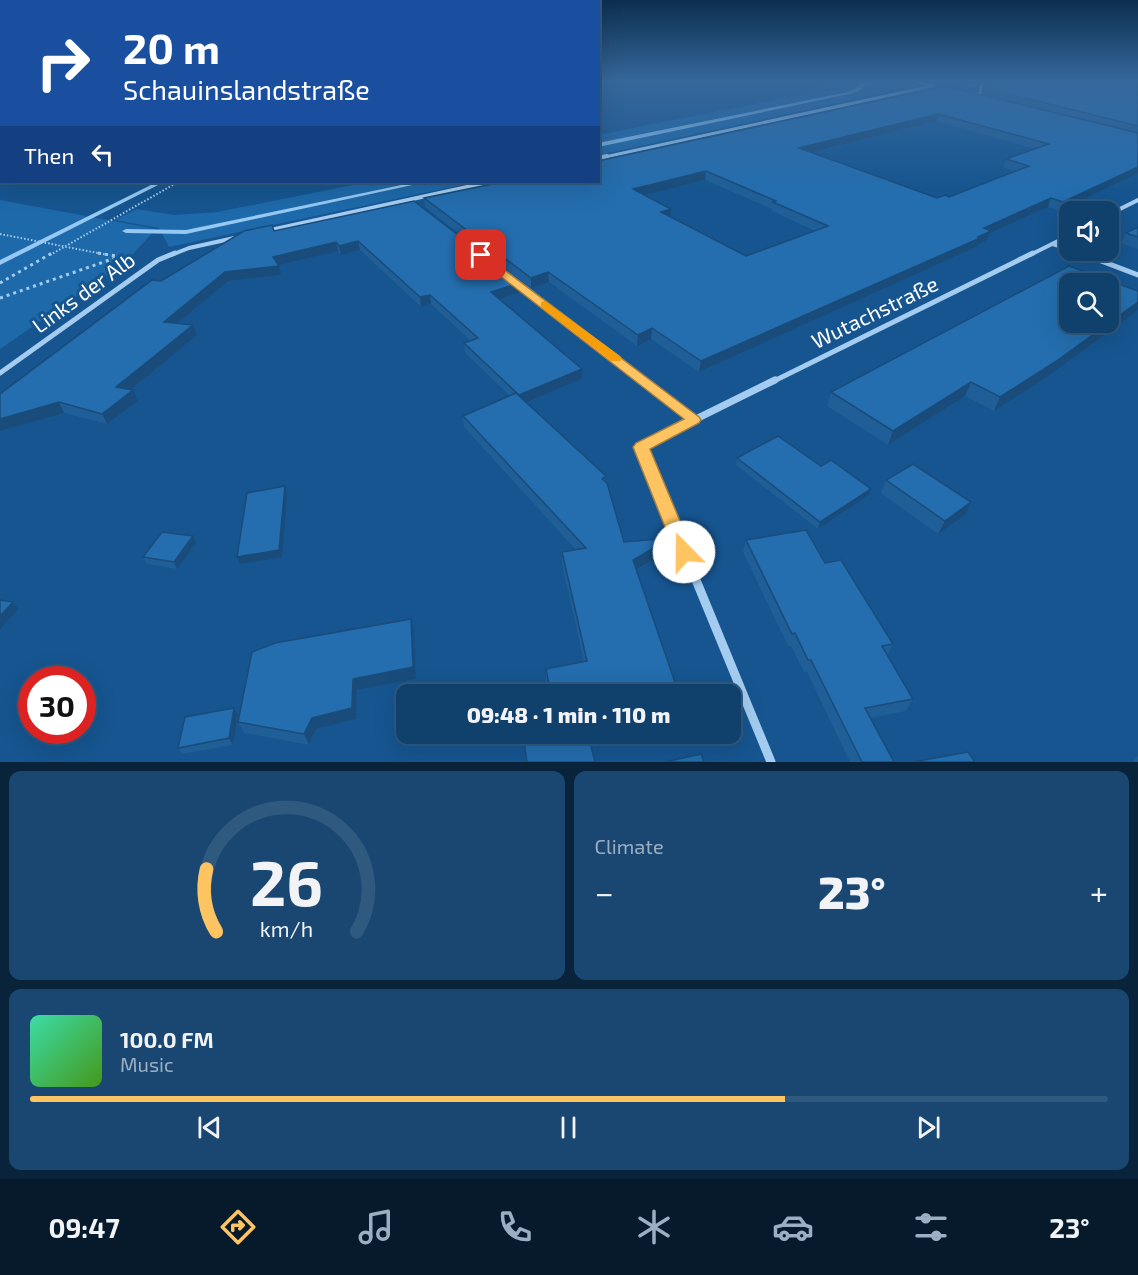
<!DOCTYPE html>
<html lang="en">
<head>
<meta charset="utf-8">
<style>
	body { margin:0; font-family:"Exo 2",sans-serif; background:#194772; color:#f1f3f6; height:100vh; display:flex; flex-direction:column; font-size:22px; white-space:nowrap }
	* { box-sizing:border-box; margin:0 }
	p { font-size:20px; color:#9cafc2 }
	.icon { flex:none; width:33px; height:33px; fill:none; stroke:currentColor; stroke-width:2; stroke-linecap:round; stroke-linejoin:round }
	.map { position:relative; height:762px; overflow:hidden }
	.details { display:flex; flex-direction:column; gap:9px; padding:9px; background:#09233b; flex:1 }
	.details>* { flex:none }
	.hud { position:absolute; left:0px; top:0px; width:600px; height:183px; box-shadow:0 6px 24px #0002,0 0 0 2px #30597f; background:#1a4fa0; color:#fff; overflow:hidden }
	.controls { position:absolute; left:1059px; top:201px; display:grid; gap:12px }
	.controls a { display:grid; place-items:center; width:60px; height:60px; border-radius:12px; background:#10406c; box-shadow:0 6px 24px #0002,0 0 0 2px #30597f; font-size:30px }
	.speed { position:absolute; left:18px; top:666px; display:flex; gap:12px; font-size:30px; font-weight:700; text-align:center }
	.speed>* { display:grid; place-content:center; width:78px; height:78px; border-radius:50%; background:#10406c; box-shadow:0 6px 24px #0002,0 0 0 2px #30597f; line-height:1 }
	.speed .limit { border:9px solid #d22; background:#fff; color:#111 }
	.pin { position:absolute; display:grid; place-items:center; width:51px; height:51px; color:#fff; margin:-26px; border-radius:12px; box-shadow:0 3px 9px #0006 }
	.me { position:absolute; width:66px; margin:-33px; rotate:338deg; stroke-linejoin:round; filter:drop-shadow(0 0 4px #0008) }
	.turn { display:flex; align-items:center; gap:21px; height:126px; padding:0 24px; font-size:27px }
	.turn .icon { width:78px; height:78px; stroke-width:2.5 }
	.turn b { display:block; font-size:42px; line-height:51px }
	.then { display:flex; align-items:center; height:57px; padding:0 24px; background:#0003; gap:12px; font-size:22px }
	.big { font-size:45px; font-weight:800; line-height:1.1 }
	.details .card { flex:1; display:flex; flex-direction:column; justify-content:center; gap:9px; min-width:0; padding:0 21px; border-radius:12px; background:#194772 }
	.details .dial { align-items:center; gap:0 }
	.dial svg { height:156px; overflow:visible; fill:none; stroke:#30597f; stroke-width:7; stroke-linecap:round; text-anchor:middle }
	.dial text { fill:#f1f3f6; stroke:none }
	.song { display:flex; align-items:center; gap:18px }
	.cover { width:72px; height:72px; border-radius:9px; background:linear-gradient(135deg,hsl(160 70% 55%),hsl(100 70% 35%)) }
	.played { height:6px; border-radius:3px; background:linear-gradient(90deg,#ffc462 70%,#30597f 70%) }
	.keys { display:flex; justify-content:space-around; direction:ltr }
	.heat { display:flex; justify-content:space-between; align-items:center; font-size:33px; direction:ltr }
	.details .tiles { flex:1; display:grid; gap:9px; grid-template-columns:1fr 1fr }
	.card:last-child { grid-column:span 2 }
	.trip { position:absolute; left:396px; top:684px; width:345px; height:60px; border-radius:12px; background:#10406c; box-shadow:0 6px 24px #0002,0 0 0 2px #30597f; font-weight:800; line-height:60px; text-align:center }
	.tabs { display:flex; height:96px; justify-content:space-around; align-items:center; background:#061a2b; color:#9cafc2 }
	.tabs .icon { width:42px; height:42px }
	.tabs .current { color:#ffc462 }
	.tabs b { font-size:27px; color:#f1f3f6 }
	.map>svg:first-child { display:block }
	.green { fill:#1e69a9 }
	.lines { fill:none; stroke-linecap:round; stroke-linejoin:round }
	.stream { fill:#95c8f3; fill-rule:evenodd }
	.path-far1 { stroke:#a3ccf0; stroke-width:2; stroke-dasharray:1.5 2; stroke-linecap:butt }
	.path { stroke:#a3ccf0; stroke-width:3; stroke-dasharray:3 4; stroke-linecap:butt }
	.lane { stroke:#a3ccf0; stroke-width:2 }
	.street-far4 { stroke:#a3ccf0; stroke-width:3 }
	.street-far3 { stroke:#a3ccf0; stroke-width:4 }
	.street-far2 { stroke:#a3ccf0; stroke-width:5 }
	.street-far1 { stroke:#a3ccf0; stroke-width:7 }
	.street { stroke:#a3ccf0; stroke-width:9 }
	.wall { fill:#1f5e96; fill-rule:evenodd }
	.shaded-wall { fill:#194c7a }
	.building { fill:#246dae; stroke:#194c7a; stroke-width:1.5; fill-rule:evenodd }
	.route { fill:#ffc462; stroke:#a67f40; stroke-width:1.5 }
	.slow { fill:#f59e0b }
	.labels { text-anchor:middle; stroke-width:6; stroke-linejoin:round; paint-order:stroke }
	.street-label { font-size:21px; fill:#fff; stroke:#165590 }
</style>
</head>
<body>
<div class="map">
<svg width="1138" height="762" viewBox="0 0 1138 762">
	<rect width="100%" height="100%" fill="#165590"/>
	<path class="green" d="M836,82H903L910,87L599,155V135L804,94Z
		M368,182H476L169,247L159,228L115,220L137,209L174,215L217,212Z
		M0,200L156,229L124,264L0,349Z"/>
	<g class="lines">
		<path class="stream" d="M862,82H867L859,91L849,94L598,147V143L848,92L855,89Z
			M157,182H164L0,265V260Z
			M416,182H426L186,234L126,233L122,231L126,229L186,230Z"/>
		<path class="path-far1" d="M0,234L108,255
			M50,255L178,182"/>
		<path class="path" d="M98,253L128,258
			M0,283L52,253
			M0,298L118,257"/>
		<path class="lane" d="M974,95L980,93L982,82"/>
		<path class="street-far4" d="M917,82L931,86
			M600,158L932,86"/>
		<path class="street-far3" d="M598,158L607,156
			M1108,215L1138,200
			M266,231L490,182
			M1053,244L1070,250
			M1071,250L1084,255
			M171,255L189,248L239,237
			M1030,255L1070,235"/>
		<path class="street-far2" d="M1080,253L1138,275
			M515,282L644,382
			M0,373L158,260L175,253
			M772,382L1033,253"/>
		<path class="street-far1" d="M642,380L694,420L641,447L682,547
			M694,420L775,380"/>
		<path class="street" d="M682,546L771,762"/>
	</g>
	<path class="wall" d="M972,82L977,91L973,92L959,89L960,85Z
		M986,82H1007L1022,86L1064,83L1138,82V173L1059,211L1048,207L990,233L987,240L977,245L976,247L699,372L651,339L637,346L549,282L531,288L425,207L424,198L983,95ZM936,121L1035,149L1006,159L1003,167L1016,172L949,197L937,198L812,153ZM705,180L772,209V211L815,231L746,256L670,217L671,209L645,195Z
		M414,201L520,283V292L500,299L581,379L526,402L606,482L624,542L671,538L669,550L637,570L679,694H549L546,680V669L584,662L562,564V552L576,550L464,427L463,416L510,396L465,353L464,343L471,341L431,304L421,307L360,250L341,255L338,251L278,265L281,275L228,281L178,323L197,335L131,390L138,401L107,424L64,413L0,431L161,281L274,231Z
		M1138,227V249L1121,243L1126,233Z
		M1048,376L994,411L965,396L888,445L827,406L831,392Z
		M737,458L821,466L871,489L869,495L818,529L736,465Z
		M886,480L965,515L938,534L881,493Z
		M193,536L196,543L177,569L147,564L143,557Z
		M746,540L825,563L893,644L887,656L913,699L906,711L871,718L894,762H850L807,672H804L791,646H788L743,552Z
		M414,630L416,679L357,690L356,719L316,729L309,745L244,733L238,722Z
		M234,708L238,715L233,745L182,754L178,748Z
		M523,735L595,762H526Z
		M1138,756V762H1132Z"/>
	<path class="shaded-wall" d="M978,87L977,91L973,92L974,88Z
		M938,114L936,121L798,156L799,148Z
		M1138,167V173L1059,211L1063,202Z
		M706,171L705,180L633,198V189Z
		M1051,198L1048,207L990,233L987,240L977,245L976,247L699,372L701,361L978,237L984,228Z
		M671,209L670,218L661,212Z
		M358,241L360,250L341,255L339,246Z
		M336,242L338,251L275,266L273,257Z
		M279,266L281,275L228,281L168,331L164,322L225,272Z
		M548,272L549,282L531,288V278Z
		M520,283V292L492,302L491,292Z
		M430,295L431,304L421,307L420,297Z
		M1138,302V310L1048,376L994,411L1000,397Z
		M193,325L197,335L121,398L116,387Z
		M652,328L651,339L637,346L638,335Z
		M582,369L581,379L520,405L519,395Z
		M971,382L965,396L888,445L893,431Z
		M133,390L138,401L107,424L102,414Z
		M59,402L64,413L0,431V419Z
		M285,486L287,493L282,557L240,564L237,557Z
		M871,489L869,495L818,529L820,522Z
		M971,502L965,515L938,534L945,521Z
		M193,536L196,543L177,569L174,562Z
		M671,538L669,550L632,572L633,560Z
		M13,602L18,609L0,629V616Z
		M411,619L414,630L416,679L357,690L356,719L316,729L309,745L304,734L312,718L353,679Z
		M234,708L238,715L233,745L229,738Z"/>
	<path class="building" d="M972,82H979L978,87L974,88L960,85Z
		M986,82H1007L1022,86L1036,82H1059L1064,83L1067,82H1138V126L985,88Z
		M945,86L1138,133V167L1063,202L1051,198L984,228L991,231L978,237L980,238L701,361L652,328L638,335L548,272L531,278L424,198L502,182H598V161ZM938,114L1049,144L1006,159L1029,166L949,197L945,195L937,198L799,148ZM706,171L776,201L773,202L828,226L746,256L661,212L671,209L633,189Z
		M414,201L520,283L491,292L582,369L519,395L464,343L478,338L430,295L420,297L358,241L339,246L336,242L273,257L279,266L225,272L164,322L193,325L116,387L133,390L102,414L59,402L0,419V394L152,280L161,281L244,231L272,225L274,231Z
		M1138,227V237L1126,233Z
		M1069,266L1138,291V302L1055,362L1000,397L971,382L893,431L831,392ZM1070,284H1108V322H1070Z
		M516,393L606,476L602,479L607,483L624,542L671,538L633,560L679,694H551L546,669L587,661L562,552L586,548L463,416Z
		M778,436L821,466L831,460L871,489L820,522L737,458Z
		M913,464L971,502L945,521L886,480Z
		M285,486L279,550L237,557L247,493Z
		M806,530L825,563L841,560L893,644L882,646L913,699L865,708L894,762H862L811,660H808L795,633L792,634L746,540Z
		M162,532L193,536L174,562L143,557Z
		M0,600L13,602L0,616Z
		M411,619L413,667L353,679L352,708L312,718L304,734L238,722L252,652L275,643Z
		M234,708L229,738L178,748L185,717Z
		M532,734H588L595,762H527L523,735Z
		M968,752L975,762H913Z
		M701,754L704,762H665Z"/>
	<linearGradient id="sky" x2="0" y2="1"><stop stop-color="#0c2f4f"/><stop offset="0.43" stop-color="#36689c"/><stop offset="1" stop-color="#36689c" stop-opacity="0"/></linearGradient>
	<rect width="1138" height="189" fill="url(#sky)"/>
	<path class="route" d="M481,252L699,417L701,420L699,423L650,449L693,552L691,557L684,559L678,557L675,552L633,447L636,443L684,419L477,258V253Z"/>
	<path class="slow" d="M545,301L620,356L622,359L620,361H611L541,307V302Z"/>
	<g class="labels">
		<g class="street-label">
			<text transform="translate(84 293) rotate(-36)" y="7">Links der Alb</text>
			<text transform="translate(875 313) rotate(-26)" y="7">Wutachstraße</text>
		</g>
	</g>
</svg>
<div class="controls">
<a><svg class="icon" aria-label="sound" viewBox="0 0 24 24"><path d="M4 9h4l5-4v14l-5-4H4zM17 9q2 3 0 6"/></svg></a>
<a><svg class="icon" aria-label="search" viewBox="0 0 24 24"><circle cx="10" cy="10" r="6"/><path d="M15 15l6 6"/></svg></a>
</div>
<div class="speed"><div class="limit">30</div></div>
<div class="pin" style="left:481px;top:255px;background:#d93025"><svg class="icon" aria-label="arrive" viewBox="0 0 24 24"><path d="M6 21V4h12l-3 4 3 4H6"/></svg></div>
<svg class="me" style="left:684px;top:552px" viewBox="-20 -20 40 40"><circle r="19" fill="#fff"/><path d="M0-13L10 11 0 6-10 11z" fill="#ffc462"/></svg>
<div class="trip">09:48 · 1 min · 110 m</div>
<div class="hud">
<div class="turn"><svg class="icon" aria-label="right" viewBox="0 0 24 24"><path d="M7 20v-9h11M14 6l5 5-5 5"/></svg><div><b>20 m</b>Schauinslandstraße</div></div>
<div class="then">Then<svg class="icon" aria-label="left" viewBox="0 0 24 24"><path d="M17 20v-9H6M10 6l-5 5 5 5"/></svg></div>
</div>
</div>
<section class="details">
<div class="tiles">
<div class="card dial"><svg viewBox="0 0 100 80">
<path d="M14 69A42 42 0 1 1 86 69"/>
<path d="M14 69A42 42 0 0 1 9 37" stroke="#ffc462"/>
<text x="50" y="56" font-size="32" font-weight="700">26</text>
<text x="50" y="72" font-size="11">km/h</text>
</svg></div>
<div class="card"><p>Climate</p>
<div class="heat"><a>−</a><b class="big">23°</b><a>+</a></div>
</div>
<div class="card">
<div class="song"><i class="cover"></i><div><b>100.0 FM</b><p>Music</p></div></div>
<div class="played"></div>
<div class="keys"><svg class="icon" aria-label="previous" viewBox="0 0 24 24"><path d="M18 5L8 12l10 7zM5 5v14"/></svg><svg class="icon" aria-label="pause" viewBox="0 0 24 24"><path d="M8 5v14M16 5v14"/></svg><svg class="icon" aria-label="next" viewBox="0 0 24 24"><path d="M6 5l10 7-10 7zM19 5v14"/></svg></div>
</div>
</div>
</section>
<nav class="tabs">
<b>09:47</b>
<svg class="icon current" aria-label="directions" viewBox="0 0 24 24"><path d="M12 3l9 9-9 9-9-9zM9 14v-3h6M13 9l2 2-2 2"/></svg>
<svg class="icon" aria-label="music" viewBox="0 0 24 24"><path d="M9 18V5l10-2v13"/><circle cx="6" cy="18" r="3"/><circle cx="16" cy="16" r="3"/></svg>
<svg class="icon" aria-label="phone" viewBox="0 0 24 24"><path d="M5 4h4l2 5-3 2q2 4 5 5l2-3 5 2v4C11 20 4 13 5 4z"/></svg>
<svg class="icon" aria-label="climate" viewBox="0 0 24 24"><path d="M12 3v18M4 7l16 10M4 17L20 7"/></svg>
<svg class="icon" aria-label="car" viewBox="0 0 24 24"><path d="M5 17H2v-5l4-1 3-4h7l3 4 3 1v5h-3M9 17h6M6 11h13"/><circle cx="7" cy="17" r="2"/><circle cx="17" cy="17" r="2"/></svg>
<svg class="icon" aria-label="filters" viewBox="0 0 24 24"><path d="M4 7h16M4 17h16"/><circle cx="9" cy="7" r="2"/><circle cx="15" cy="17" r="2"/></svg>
<b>23°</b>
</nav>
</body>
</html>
